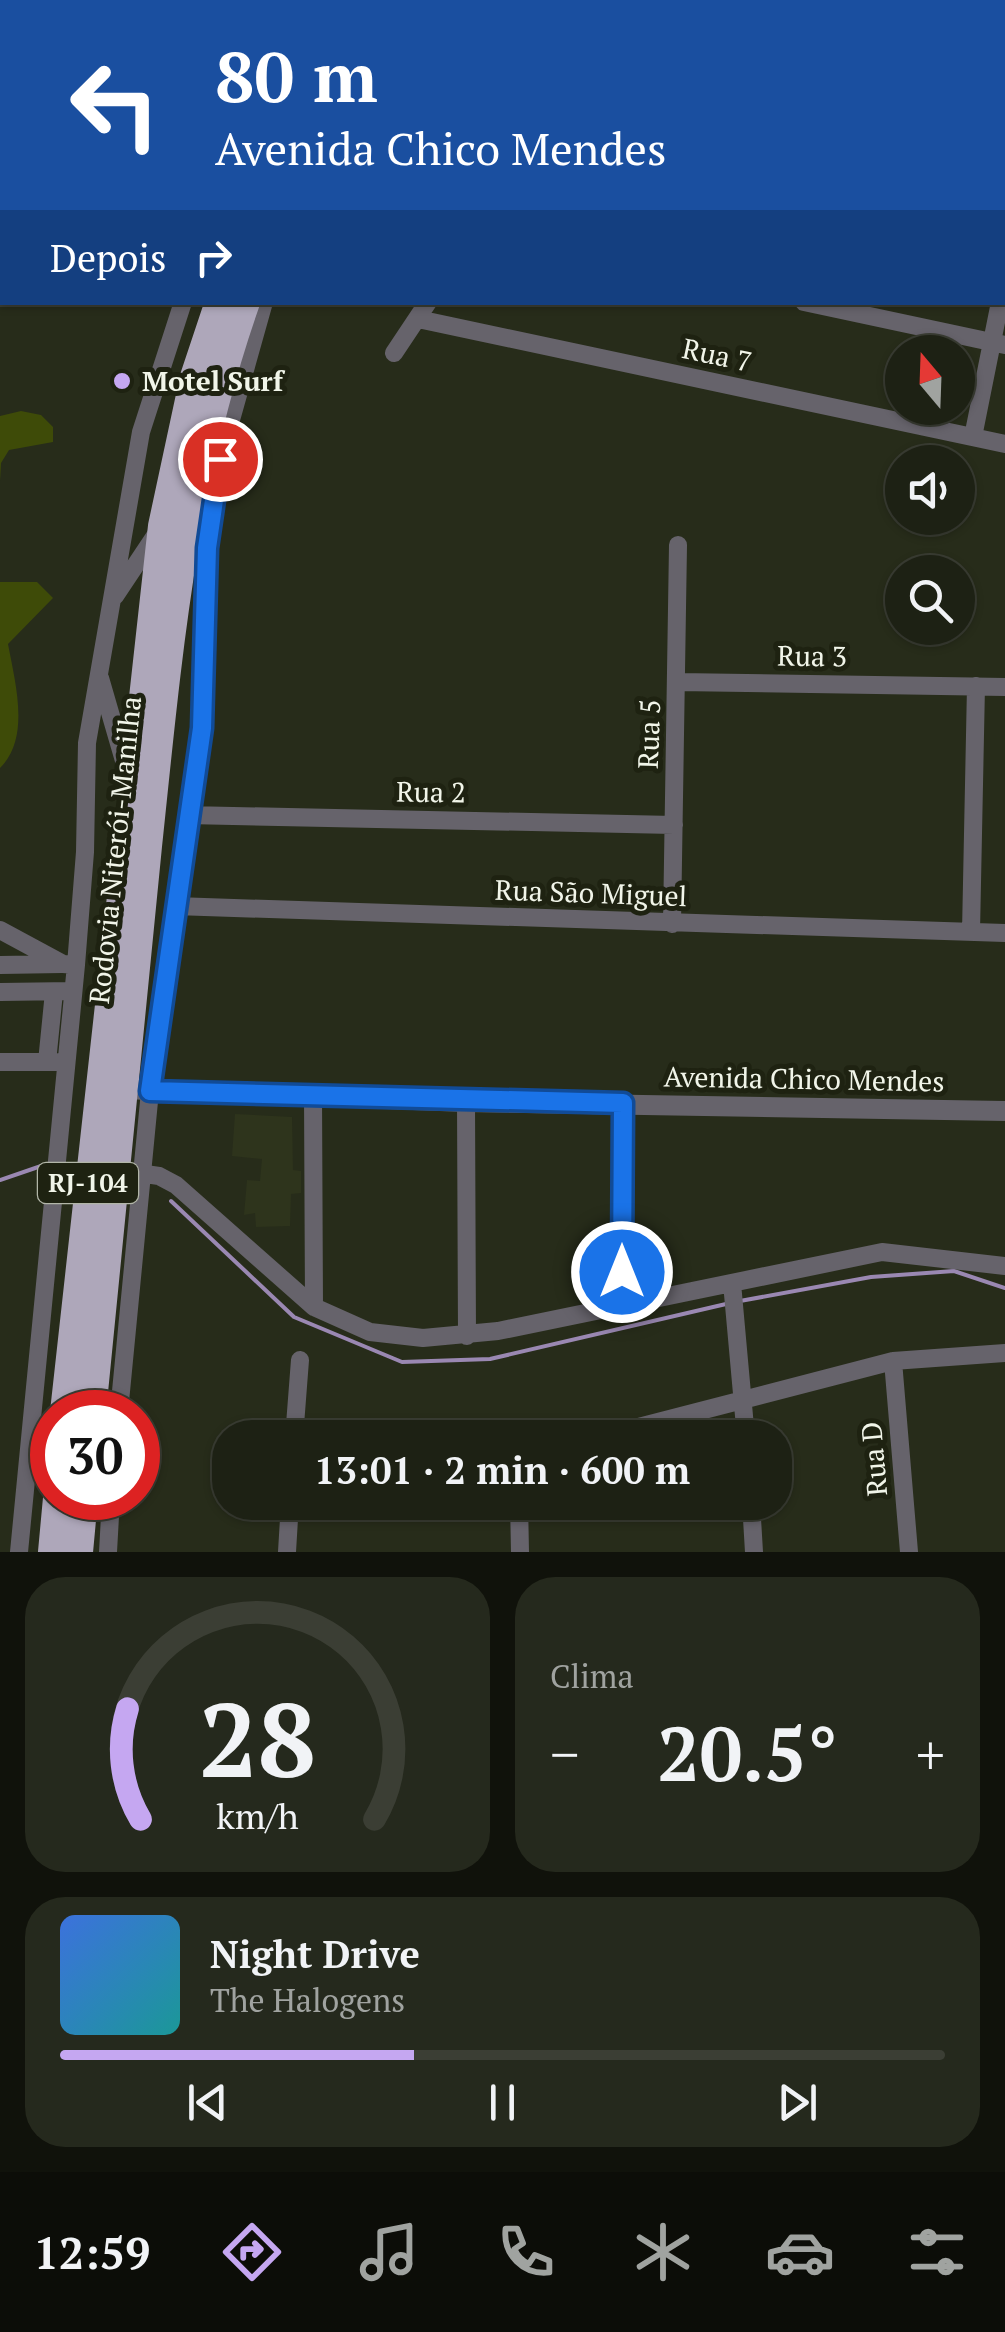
<!DOCTYPE html>
<html lang="pt">
<head>
<meta charset="utf-8">
<style>
	body { margin:0; font-family:"PT Serif",serif; background:#25291d; color:#f1f3f6; height:100vh; display:flex; flex-direction:column; font-size:38px; white-space:nowrap }
	* { box-sizing:border-box; margin:0 }
	p { font-size:32px; color:#a0a3a0 }
	.icon { flex:none; width:55px; height:55px; fill:none; stroke:currentColor; stroke-width:2; stroke-linecap:round; stroke-linejoin:round }
	.map { position:relative; height:1552px; overflow:hidden }
	.sheet { display:flex; flex-direction:column; gap:25px; padding:25px; background:#10120b; flex:1 }
	.sheet>* { flex:none }
	.top-card { position:absolute; left:0px; top:0px; width:1005px; height:305px; box-shadow:0 2px 8px #0004,0 0 0 2px #3b3e34; background:#1a4fa0; color:#fff; overflow:hidden }
	.needle { width:65px; rotate:341deg }
	.buttons { position:absolute; left:885px; top:335px; display:grid; gap:20px }
	.buttons a { display:grid; place-items:center; width:90px; height:90px; border-radius:50%; background:#1d2114; box-shadow:0 2px 8px #0004,0 0 0 2px #3b3e34; font-size:50px }
	.speed { position:absolute; left:30px; top:1390px; display:flex; gap:20px; font-size:50px; font-weight:700; text-align:center }
	.speed>* { display:grid; place-content:center; width:130px; height:130px; border-radius:50%; background:#1d2114; box-shadow:0 2px 8px #0004,0 0 0 2px #3b3e34; line-height:1 }
	.speed .limit { border:15px solid #d22; background:#fff; color:#111 }
	.pin { position:absolute; display:grid; place-items:center; width:85px; height:85px; color:#fff; margin:-42px; border:5px solid #fff; border-radius:50%; box-shadow:0 2px 10px #0007 }
	.me { position:absolute; width:110px; margin:-55px; rotate:0deg; stroke-linejoin:round; filter:drop-shadow(0 0 8px #0008) }
	.turn { display:flex; align-items:center; gap:35px; height:210px; padding:0 50px; font-size:45px }
	.turn .icon { width:130px; height:130px; stroke-width:2.5 }
	.turn b { display:block; font-size:70px; line-height:85px }
	.then { display:flex; align-items:center; height:95px; padding:0 50px; background:#0003; gap:20px; font-size:38px }
	.big { font-size:75px; font-weight:800; line-height:1.1 }
	.sheet .widget { flex:1; display:flex; flex-direction:column; justify-content:center; gap:15px; min-width:0; padding:0 35px; border-radius:40px; background:#25291d }
	.sheet .dial { align-items:center; gap:0 }
	.dial svg { height:260px; overflow:visible; fill:none; stroke:#3b3e34; stroke-width:7; stroke-linecap:round; text-anchor:middle }
	.dial text { fill:#f1f3f6; stroke:none }
	.song { display:flex; align-items:center; gap:30px }
	.cover { width:120px; height:120px; border-radius:15px; background:linear-gradient(135deg,hsl(220 70% 55%),hsl(180 70% 35%)) }
	.played { height:10px; border-radius:5px; background:linear-gradient(90deg,#c5a7f1 40%,#3b3e34 40%) }
	.keys { display:flex; justify-content:space-around; direction:ltr }
	.heat { display:flex; justify-content:space-between; align-items:center; font-size:55px; direction:ltr }
	.sheet .tiles { flex:1; display:grid; gap:25px; grid-template-columns:1fr 1fr }
	.widget:last-child { grid-column:span 2 }
	.trip { position:absolute; left:212px; top:1420px; width:580px; height:100px; border-radius:40px; background:#1d2114; box-shadow:0 2px 8px #0004,0 0 0 2px #3b3e34; font-weight:800; line-height:100px; text-align:center }
	.menu { display:flex; height:160px; justify-content:space-around; align-items:center; background:#0c0d08; color:#a0a3a0 }
	.menu .icon { width:70px; height:70px }
	.menu .selected { color:#c5a7f1 }
	.menu b { font-size:45px; color:#f1f3f6 }
	.map>svg:first-child { display:block }
	.built { fill:#2e341c }
	.green { fill:#3e4b08 }
	.lines { fill:none; stroke-linecap:round; stroke-linejoin:round }
	.stream { stroke:#9a88b2; stroke-width:4 }
	.minor { stroke:#66636b; stroke-width:18 }
	.tertiary { stroke:#66636b; stroke-width:20 }
	.trunk { stroke:#aea7ba; stroke-width:28 }
	.route-casing { stroke:#114b97; stroke-width:25 }
	.route { stroke:#1a73e8; stroke-width:18 }
	.poi-dot { fill:#c5a7f1; stroke:#1e2211; stroke-width:4 }
	.labels { text-anchor:middle; stroke-width:10; stroke-linejoin:round; paint-order:stroke }
	.shield { fill:#1e2211; stroke:#b2b6a8; stroke-width:2.5 }
	.shield-label { font-size:25px; font-weight:bold; fill:#f1f5e9 }
	.street-label { font-size:28px; fill:#f1f5e9; stroke:#1e2211 }
	.poi-label { font-size:28px; font-weight:bold; fill:#f1f5e9; stroke:#1e2211; text-anchor:start }
</style>
</head>
<body>
<div class="map">
<svg width="1005" height="1552" viewBox="0 0 1005 1552">
	<rect width="100%" height="100%" fill="#272c1a"/>
	<path class="built" d="M235,1114L292,1117L293,1170L301,1171V1193L291,1194L290,1226L256,1227L255,1213L244,1215L247,1180L260,1181L262,1159L232,1156Z"/>
	<path class="green" d="M21,411L41,415L53,427V442L9,450L1,463L0,481V416Z
		M0,582H37L53,598L8,644C15,682 31,738 0,768Z"/>
	<g class="lines">
		<path class="stream" d="M0,1180L44,1165
			M171,1201L294,1317L402,1362L490,1359L726,1304
			M740,1301L871,1277L954,1271L1005,1288"/>
		<path class="minor" d="M438,2L439,0
			M849,2L850,0
			M1002,48H1005
			M1002,146L1005,147
			M1002,244H1005
			M1002,289L1005,277
			M804,302L1005,345
			M418,319L1005,444
			M394,353L428,302
			M973,437L1000,302
			M115,596L159,530
			M100,678L129,778
			M678,682L1005,687
			M187,815L674,825
			M175,906L1005,933
			M672,924L678,545
			M0,930L63,964L76,965
			M971,932L976,686
			M0,965L62,964
			M0,992L72,991
			M0,1062H56
			M47,1062L54,992
			M313,1094L314,1307
			M466,1102L467,1336
			M132,1172L159,1176L176,1185L314,1307L370,1332L423,1338L498,1331L882,1252L1005,1266
			M732,1283L746,1438
			M621,1306L623,1103
			M893,1361L909,1552
			M119,1412L150,1091L202,728L207,548L220,459L264,302
			M295,1433L328,1438
			M294,1438L300,1360
			M596,1438L893,1361L1005,1353
			M519,1502L520,1552
			M751,1502L754,1552
			M19,1552L76,965L85,852L87,743L141,432L183,302
			M108,1552L111,1498
			M287,1552L290,1502"/>
		<path class="tertiary" d="M123,1089L466,1102L1005,1111"/>
		<path class="trunk" d="M361,2L363,0
			M396,2L398,0
			M64,1412L162,526L194,377L219,302
			M92,1412C110,1224 128,1035 148,846C168,657 182,484 246,302
			M52,1552L57,1498
			M79,1552L84,1498"/>
	</g>
	<g class="lines">
		<g class="route-casing">
			<path id="route" d="M220,459L207,548L202,728L150,1091L623,1103L622,1272"/>
		</g>
		<use href="#route" class="route"/>
	</g>
	<circle class="poi-dot" cx="122" cy="381" r="10"/>
	<g class="labels">
		<rect class="shield" x="38" y="1163" width="100" height="40" rx="8"/>
		<g class="shield-label">
			<text x="88" y="1192">RJ-104</text>
		</g>
		<g class="street-label">
			<text transform="translate(717 355) rotate(12)" y="10">Rua 7</text>
			<text transform="translate(812 656) rotate(1)" y="10">Rua 3</text>
			<text transform="translate(649 734) rotate(-88)" y="10">Rua 5</text>
			<text transform="translate(431 792) rotate(1)" y="10">Rua 2</text>
			<text transform="translate(115 850) rotate(-84)" y="10">Rodovia Niterói-Manilha</text>
			<text transform="translate(591 893) rotate(2)" y="10">Rua São Miguel</text>
			<text transform="translate(804 1079) rotate(1)" y="10">Avenida Chico Mendes</text>
			<text transform="translate(874 1459) rotate(-95)" y="10">Rua D</text>
		</g>
		<g class="poi-label">
			<text x="142" y="391">Motel Surf</text>
		</g>
	</g>
</svg>
<div class="buttons">
<a><svg class="needle" viewBox="-14 -14 28 28"><path d="M0-13l5 13h-10z" fill="#e53935"/><path d="M0 13l5-13h-10z" fill="#a0a3a0"/></svg></a>
<a><svg class="icon" aria-label="sound" viewBox="0 0 24 24"><path d="M4 9h4l5-4v14l-5-4H4zM17 9q2 3 0 6"/></svg></a>
<a><svg class="icon" aria-label="search" viewBox="0 0 24 24"><circle cx="10" cy="10" r="6"/><path d="M15 15l6 6"/></svg></a>
</div>
<div class="speed"><div class="limit">30</div></div>
<div class="pin" style="left:220px;top:459px;background:#d93025"><svg class="icon" aria-label="arrive" viewBox="0 0 24 24"><path d="M6 21V4h12l-3 4 3 4H6"/></svg></div>
<svg class="me" style="left:622px;top:1272px" viewBox="-20 -20 40 40"><circle r="17" fill="#1a73e8" stroke="#fff" stroke-width="3"/><path d="M0-11L8 9 0 5-8 9z" fill="#fff"/></svg>
<div class="trip">13:01 · 2 min · 600 m</div>
<div class="top-card">
<div class="turn"><svg class="icon" aria-label="left" viewBox="0 0 24 24"><path d="M17 20v-9H6M10 6l-5 5 5 5"/></svg><div><b>80 m</b>Avenida Chico Mendes</div></div>
<div class="then">Depois<svg class="icon" aria-label="right" viewBox="0 0 24 24"><path d="M7 20v-9h11M14 6l5 5-5 5"/></svg></div>
</div>
</div>
<section class="sheet">
<div class="tiles">
<div class="widget dial"><svg viewBox="0 0 100 80">
<path d="M14 69A42 42 0 1 1 86 69"/>
<path d="M14 69A42 42 0 0 1 10 35" stroke="#c5a7f1"/>
<text x="50" y="56" font-size="32" font-weight="700">28</text>
<text x="50" y="72" font-size="11">km/h</text>
</svg></div>
<div class="widget"><p>Clima</p>
<div class="heat"><a>−</a><b class="big">20.5°</b><a>+</a></div>
</div>
<div class="widget">
<div class="song"><i class="cover"></i><div><b>Night Drive</b><p>The Halogens</p></div></div>
<div class="played"></div>
<div class="keys"><svg class="icon" aria-label="previous" viewBox="0 0 24 24"><path d="M18 5L8 12l10 7zM5 5v14"/></svg><svg class="icon" aria-label="pause" viewBox="0 0 24 24"><path d="M8 5v14M16 5v14"/></svg><svg class="icon" aria-label="next" viewBox="0 0 24 24"><path d="M6 5l10 7-10 7zM19 5v14"/></svg></div>
</div>
</div>
</section>
<nav class="menu">
<b>12:59</b>
<svg class="icon selected" aria-label="directions" viewBox="0 0 24 24"><path d="M12 3l9 9-9 9-9-9zM9 14v-3h6M13 9l2 2-2 2"/></svg>
<svg class="icon" aria-label="music" viewBox="0 0 24 24"><path d="M9 18V5l10-2v13"/><circle cx="6" cy="18" r="3"/><circle cx="16" cy="16" r="3"/></svg>
<svg class="icon" aria-label="phone" viewBox="0 0 24 24"><path d="M5 4h4l2 5-3 2q2 4 5 5l2-3 5 2v4C11 20 4 13 5 4z"/></svg>
<svg class="icon" aria-label="climate" viewBox="0 0 24 24"><path d="M12 3v18M4 7l16 10M4 17L20 7"/></svg>
<svg class="icon" aria-label="car" viewBox="0 0 24 24"><path d="M5 17H2v-5l4-1 3-4h7l3 4 3 1v5h-3M9 17h6M6 11h13"/><circle cx="7" cy="17" r="2"/><circle cx="17" cy="17" r="2"/></svg>
<svg class="icon" aria-label="filters" viewBox="0 0 24 24"><path d="M4 7h16M4 17h16"/><circle cx="9" cy="7" r="2"/><circle cx="15" cy="17" r="2"/></svg>
</nav>
</body>
</html>
